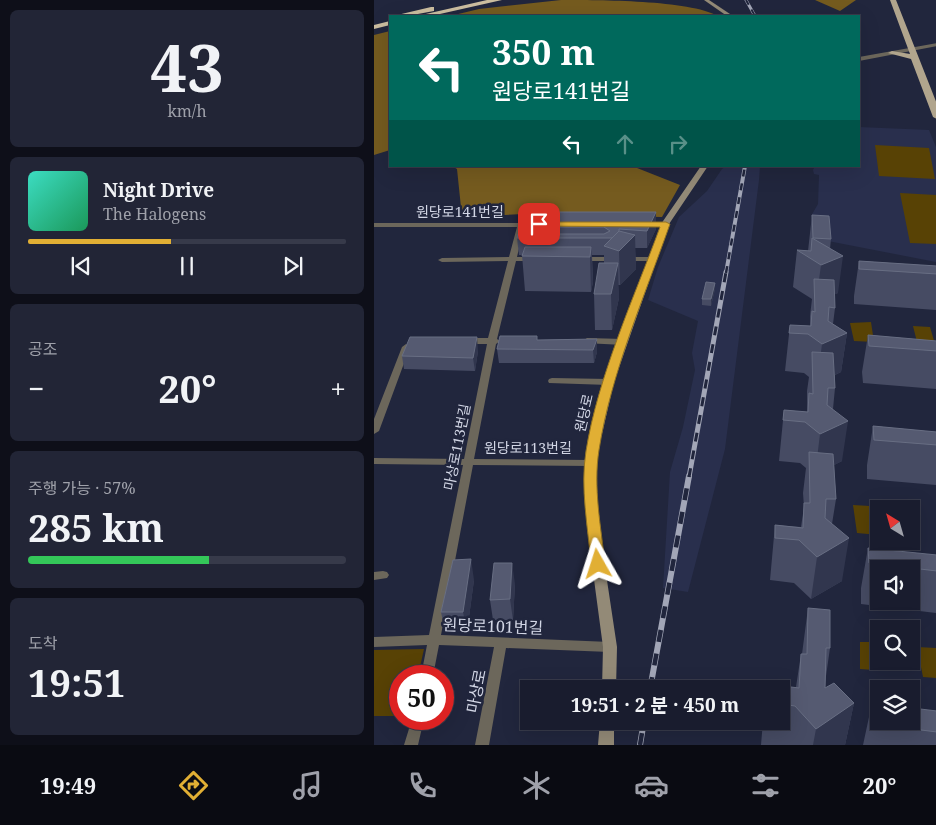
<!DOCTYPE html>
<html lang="ko">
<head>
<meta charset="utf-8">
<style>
	body { margin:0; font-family:"Noto Serif","Noto Sans KR",serif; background:#222536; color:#f1f3f6; height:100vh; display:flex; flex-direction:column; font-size:19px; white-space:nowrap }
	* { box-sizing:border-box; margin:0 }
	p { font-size:16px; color:#9fa1aa }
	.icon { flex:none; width:28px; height:28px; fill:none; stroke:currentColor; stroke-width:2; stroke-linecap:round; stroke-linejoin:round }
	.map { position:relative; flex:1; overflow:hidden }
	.details { display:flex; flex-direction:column; gap:10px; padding:10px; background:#0e0f19; width:374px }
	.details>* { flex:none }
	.hud { position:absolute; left:15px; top:15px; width:471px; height:152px; border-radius:0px; box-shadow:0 5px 20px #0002,0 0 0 1px #373a4a; background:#00695c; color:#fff; overflow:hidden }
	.needle { width:32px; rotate:323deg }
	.buttons { position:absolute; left:496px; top:500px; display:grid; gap:10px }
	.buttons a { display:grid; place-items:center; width:50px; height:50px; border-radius:0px; background:#191c2e; box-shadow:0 5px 20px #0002,0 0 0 1px #373a4a; font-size:25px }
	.speed { position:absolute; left:15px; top:665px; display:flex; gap:10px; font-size:25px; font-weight:700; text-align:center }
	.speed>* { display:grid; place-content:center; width:65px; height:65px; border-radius:50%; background:#191c2e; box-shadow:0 5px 20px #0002,0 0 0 1px #373a4a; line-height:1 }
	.speed .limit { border:8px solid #d22; background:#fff; color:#111 }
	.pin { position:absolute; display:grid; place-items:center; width:42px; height:42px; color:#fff; margin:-21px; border-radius:10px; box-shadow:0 2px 8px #0006 }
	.me { position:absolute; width:55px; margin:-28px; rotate:354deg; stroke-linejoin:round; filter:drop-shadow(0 0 4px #0008) }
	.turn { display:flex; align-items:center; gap:18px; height:105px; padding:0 20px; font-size:22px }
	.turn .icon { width:65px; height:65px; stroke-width:2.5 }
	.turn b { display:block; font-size:35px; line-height:42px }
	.lanes { display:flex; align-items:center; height:48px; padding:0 20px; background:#0003; justify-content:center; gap:25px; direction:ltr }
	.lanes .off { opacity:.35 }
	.big { font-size:38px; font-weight:700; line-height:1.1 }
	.details .card { flex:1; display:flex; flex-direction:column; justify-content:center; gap:8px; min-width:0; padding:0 18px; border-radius:8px; background:#222536 }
	.details .dial { align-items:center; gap:0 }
	.dial b { font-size:65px; line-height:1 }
	.song { display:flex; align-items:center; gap:15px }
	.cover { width:60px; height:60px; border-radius:8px; background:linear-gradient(135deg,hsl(170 70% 55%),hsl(150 70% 35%)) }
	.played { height:5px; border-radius:2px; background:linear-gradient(90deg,#e1af34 45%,#373a4a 45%) }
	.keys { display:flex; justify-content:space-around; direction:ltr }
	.heat { display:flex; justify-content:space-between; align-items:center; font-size:28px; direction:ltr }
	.charge { height:8px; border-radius:4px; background:linear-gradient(90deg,#34c759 57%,#373a4a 0) }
	.trip { position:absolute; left:146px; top:680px; width:270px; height:50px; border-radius:0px; background:#191c2e; box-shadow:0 5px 20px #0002,0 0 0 1px #373a4a; font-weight:700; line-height:50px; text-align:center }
	.tab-bar { display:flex; height:80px; justify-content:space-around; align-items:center; background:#0a0b12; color:#9fa1aa }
	.tab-bar .icon { width:35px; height:35px }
	.tab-bar .selected { color:#e1af34 }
	.tab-bar b { font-size:22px; color:#f1f3f6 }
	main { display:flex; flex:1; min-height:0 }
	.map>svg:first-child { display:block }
	.built { fill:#292f4d }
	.green { fill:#584205 }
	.forest { fill:#755b1f }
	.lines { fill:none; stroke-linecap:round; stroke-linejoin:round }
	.street { fill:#6c675b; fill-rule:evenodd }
	.secondary { fill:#938a77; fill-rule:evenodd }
	.primary { fill:#b1a58d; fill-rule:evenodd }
	.highway { fill:#ccbea0; fill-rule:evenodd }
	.rail-far3-casing { stroke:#a2a6b7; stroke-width:3 }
	.rail-far2-casing { stroke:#a2a6b7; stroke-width:4 }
	.rail-far1-casing { stroke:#a2a6b7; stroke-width:5 }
	.rail-casing { stroke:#a2a6b7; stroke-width:6 }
	.rail-far3 { stroke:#21263d; stroke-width:2; stroke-dasharray:5.5; stroke-linecap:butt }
	.rail-far2 { stroke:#21263d; stroke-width:2.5; stroke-dasharray:7; stroke-linecap:butt }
	.rail-far1 { stroke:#21263d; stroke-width:3; stroke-dasharray:9; stroke-linecap:butt }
	.rail { stroke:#21263d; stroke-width:4.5; stroke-dasharray:12; stroke-linecap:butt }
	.wall { fill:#464b63; fill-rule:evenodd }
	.shaded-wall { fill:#31364e }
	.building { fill:#555a71; stroke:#686e83 }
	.route { fill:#e1af34; stroke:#927222 }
	.labels { text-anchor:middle; stroke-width:5; stroke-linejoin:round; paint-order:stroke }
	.street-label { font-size:14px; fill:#d2d6e5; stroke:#21263d }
	.near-street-label { font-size:16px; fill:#d2d6e5; stroke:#21263d }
</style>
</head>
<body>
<main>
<section class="details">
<div class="card dial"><b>43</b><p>km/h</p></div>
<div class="card">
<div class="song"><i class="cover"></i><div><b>Night Drive</b><p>The Halogens</p></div></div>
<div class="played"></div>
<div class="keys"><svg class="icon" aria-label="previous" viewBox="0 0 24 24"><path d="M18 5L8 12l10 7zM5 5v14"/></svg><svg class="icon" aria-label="pause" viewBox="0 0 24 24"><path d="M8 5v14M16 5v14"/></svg><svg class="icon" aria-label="next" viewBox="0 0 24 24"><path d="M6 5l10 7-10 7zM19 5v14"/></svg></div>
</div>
<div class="card"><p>공조</p>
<div class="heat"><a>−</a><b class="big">20°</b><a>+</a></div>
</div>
<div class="card"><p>주행 가능 · 57%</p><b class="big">285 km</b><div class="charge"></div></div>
<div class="card"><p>도착</p><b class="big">19:51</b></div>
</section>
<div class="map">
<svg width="563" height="745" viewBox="0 0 563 745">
	<rect width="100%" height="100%" fill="#21263d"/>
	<path class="built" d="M485,127L555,130L562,147V262L454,241L450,232L437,216L444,204L445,175L440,174L439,170L441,166H485Z
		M352,166H386L385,180L351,449L314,592L289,588L296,472L309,427L321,370L318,353L324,321L274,300L284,267L305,217L333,191L348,169Z"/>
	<path class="green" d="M501,145L555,148L561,179L505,176Z
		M526,193L562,195V244L536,243Z
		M497,322L500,342L480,341L476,323Z
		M539,326L556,327L561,344L543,342Z
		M479,505L513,507V509H505V535L483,533Z
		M486,642H505V661H515L516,671L486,669Z
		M543,647L562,648V678L549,677Z
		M50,649L44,676H26V716H0V650Z"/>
	<path class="forest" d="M187,0C225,0 315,0 344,16H76L105,9Z
		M441,0H482L466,11Z
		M16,31V150L0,155V35Z
		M78,166H258L306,185L288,217L149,214L88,217L83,169Z"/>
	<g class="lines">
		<path class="street" d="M563,43V46L485,61V57Z
			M0,223H167L171,225L167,227H150L143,257H159L163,259L159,261H142L123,339L126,341L122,344L100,459L217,460L220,461L222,463L220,465L217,466L99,465L67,635L236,642L240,644L242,647L240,650L236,652L132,648L115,745H101L120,647L65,645L59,676H47L53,645L0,647V637L55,635L89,465L0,464V458L90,459L113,344H93L89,341L93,338H114L134,261L68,262L64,260L68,258L135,257L143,227H0Z
			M204,257H279L283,259L279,261H207L203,259Z
			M213,338L250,339L254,342L250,345L210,343L209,341Z
			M32,344L36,347L5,431L0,434V419L28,347Z
			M178,378L235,379L239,382L235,385L175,383L174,381L175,379Z
			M9,571L13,572L15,575L13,578L0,580V572Z
			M38,719H50L44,745H30Z"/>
		<path class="secondary" d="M330,0H335L359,16H353Z
			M327,166H334L295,224L240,382L224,451L222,480L225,527L243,647L242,689H228L229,647L213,527L210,480L212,451L230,382L287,224Z
			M226,721H240V745H224Z"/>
		<path class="primary" d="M516,0H522L563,104V119L559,117L537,59L514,53L518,51L536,54Z"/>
		<path class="highway" d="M113,0H128L57,16H43Z
			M57,7H60V11L33,16H19Z
			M16,21V25L0,29V25Z"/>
		<g class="rail-far3-casing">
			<path id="rail-far3" d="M372,0L381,16"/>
		</g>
		<g class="rail-far2-casing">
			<path id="rail-far2" d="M352,273L371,166"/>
		</g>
		<g class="rail-far1-casing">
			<path id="rail-far1" d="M315,477L352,272"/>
		</g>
		<g class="rail-casing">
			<path id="rail" d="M276,689L315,476
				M266,745L270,721"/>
		</g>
		<use href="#rail-far3" class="rail-far3"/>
		<use href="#rail-far2" class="rail-far2"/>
		<use href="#rail-far1" class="rail-far1"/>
		<use href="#rail" class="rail"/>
	</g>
	<path class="wall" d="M282,212V229L273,248H261L262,269L246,285H244L245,298L238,330H221L220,294L230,263V255H218L219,282L217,292L151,291L148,255H145L143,238L157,234L156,227Z
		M438,215L457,239L456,249L464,293L461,294V308L459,324L473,333L467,372L461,375V388L459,409L468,461L460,465L462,499L458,524L468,581L437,599L420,583L396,580L401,525L427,527L430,507L429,493L432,468L426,463L405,461L410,410L433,412V391L435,377L430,373L411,371L416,325L436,326V316L438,299L419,287L423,250L434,251Z
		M485,261L563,266V310L480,304V296Z
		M341,283V289L337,306L328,305V299Z
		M494,335L563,341V389L489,383L488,372Z
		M163,336V340L223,339V352L220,363H125L123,349Z
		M104,351L101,371L30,369L28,356Z
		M499,426L563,432V485L493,479V465Z
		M494,548L563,555V613L487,604V588ZM505,569H538V601H505Z
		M100,580L93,632H71L67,612Z
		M141,584L139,620H119L116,600Z
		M434,608L456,648L452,676L451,688L480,703L471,745H387L389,721H408V689L422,687L427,654H428Z
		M498,703L563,711V745H489Z"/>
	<path class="shaded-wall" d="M282,212V229L273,248V231Z
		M261,235L262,269L246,285L245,251L246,247Z
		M217,247L219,282L217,292L216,257Z
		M469,256L464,293L442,302L447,265Z
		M244,263L245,298L238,330L237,294Z
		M341,283V289L337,306V299Z
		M473,333L467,372L443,383L448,344Z
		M103,337L104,351L101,371L99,358Z
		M223,339V352L220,363L219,350Z
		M474,421L468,461L441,475L446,434Z
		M475,538L468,581L437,599L443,557Z
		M97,559L100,580L93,632L89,612Z
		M138,563L141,584L139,620L136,599Z
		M480,703L471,745H439L442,729Z"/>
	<path class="building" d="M158,212H282L273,231L245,229V231L238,238H143L144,234H230L236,231L230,227H156Z
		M438,215L455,216L457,239L439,238Z
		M245,231L261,235L245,251L230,246Z
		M438,238L469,256L447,265L423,250L437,251Z
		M151,247H217L216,257L148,256Z
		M485,261L563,266V274L485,269Z
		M225,263H244L237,294H220Z
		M440,279L460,280L461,308L455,307L454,321L473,333L448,344L434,334L415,333L416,325L437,326L438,311L441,312Z
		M332,282L341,283L337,299H328Z
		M494,335L563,341V351L495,346Z
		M126,336H163V340L223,339L219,350L123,349Z
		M36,337H103L99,358L28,356Z
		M438,352L459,353L461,388H454L453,405L474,421L446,434L431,422L409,420L410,410L434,412L435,393L439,394Z
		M499,426L563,432V445L500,440Z
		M435,452L459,454L462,499H452L451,518L475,538L443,557L425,540L401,538V525L429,528L430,503H436Z
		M494,548L563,555V571L495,563Z
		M97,559L89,612H67L79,560Z
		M120,563H138L136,599L116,600Z
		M434,608L456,610V648H452L451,688L460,683L480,703L442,729L421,706L408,704V689H392L393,684L425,688L427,654H433Z
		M498,703L505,704V721H538V708L563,711V732L499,724Z"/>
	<path class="route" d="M165,222H292L296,224C270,298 237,373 225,450C219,487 227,527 231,564L229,568L224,570L219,568L217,564C214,527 206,488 212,451C224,376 260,298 286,227L162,226L160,224Z"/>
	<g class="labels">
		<g class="street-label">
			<text x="86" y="217">원당로141번길</text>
			<text transform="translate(210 413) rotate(-77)" y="5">원당로</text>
			<text transform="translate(83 447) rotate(-79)" y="5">마상로113번길</text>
			<text x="154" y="453">원당로113번길</text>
		</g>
		<g class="near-street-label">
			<text transform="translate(119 626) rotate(2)" y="6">원당로101번길</text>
			<text transform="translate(102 691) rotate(-79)" y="6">마상로</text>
		</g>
	</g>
</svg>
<div class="buttons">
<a><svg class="needle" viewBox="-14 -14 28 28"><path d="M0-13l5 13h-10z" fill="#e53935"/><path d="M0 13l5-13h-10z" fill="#9fa1aa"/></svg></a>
<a><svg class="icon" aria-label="sound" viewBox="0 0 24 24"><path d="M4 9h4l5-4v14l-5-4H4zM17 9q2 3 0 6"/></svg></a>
<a><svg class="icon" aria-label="search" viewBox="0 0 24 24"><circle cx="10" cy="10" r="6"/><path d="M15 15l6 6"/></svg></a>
<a><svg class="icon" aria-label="layers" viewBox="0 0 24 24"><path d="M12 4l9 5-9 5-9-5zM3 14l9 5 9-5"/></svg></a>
</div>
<div class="speed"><div class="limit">50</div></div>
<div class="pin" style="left:165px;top:224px;background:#d93025"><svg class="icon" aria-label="arrive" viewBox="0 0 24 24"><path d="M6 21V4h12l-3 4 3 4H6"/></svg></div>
<svg class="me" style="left:224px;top:564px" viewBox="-20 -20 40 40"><path d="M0-17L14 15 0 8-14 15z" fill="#e1af34" stroke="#fff" stroke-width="4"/></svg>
<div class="trip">19:51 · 2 분 · 450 m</div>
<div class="hud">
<div class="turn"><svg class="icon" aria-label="left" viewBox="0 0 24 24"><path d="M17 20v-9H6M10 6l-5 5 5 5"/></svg><div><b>350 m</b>원당로141번길</div></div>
<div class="lanes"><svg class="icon" aria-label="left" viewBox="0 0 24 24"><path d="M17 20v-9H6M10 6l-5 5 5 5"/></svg><svg class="icon off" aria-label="ahead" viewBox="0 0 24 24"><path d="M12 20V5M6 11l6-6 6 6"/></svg><svg class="icon off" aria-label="right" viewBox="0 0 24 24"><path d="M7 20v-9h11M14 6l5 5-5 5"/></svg></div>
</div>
</div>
</main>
<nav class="tab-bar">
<b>19:49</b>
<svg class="icon selected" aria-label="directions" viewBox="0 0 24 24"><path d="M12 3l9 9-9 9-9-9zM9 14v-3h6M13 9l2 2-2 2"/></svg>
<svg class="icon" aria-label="music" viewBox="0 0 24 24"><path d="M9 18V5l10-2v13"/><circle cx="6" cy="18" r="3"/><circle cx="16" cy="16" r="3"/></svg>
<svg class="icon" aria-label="phone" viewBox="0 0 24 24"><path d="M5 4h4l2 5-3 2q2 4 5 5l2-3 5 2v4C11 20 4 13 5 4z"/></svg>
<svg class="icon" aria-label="climate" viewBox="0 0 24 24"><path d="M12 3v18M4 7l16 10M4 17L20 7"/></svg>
<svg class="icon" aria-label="car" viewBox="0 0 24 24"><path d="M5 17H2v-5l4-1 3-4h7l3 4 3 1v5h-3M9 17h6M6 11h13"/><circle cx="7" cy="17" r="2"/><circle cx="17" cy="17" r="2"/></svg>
<svg class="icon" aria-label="filters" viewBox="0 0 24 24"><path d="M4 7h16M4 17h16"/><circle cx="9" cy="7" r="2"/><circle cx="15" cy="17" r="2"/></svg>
<b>20°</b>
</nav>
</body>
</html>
